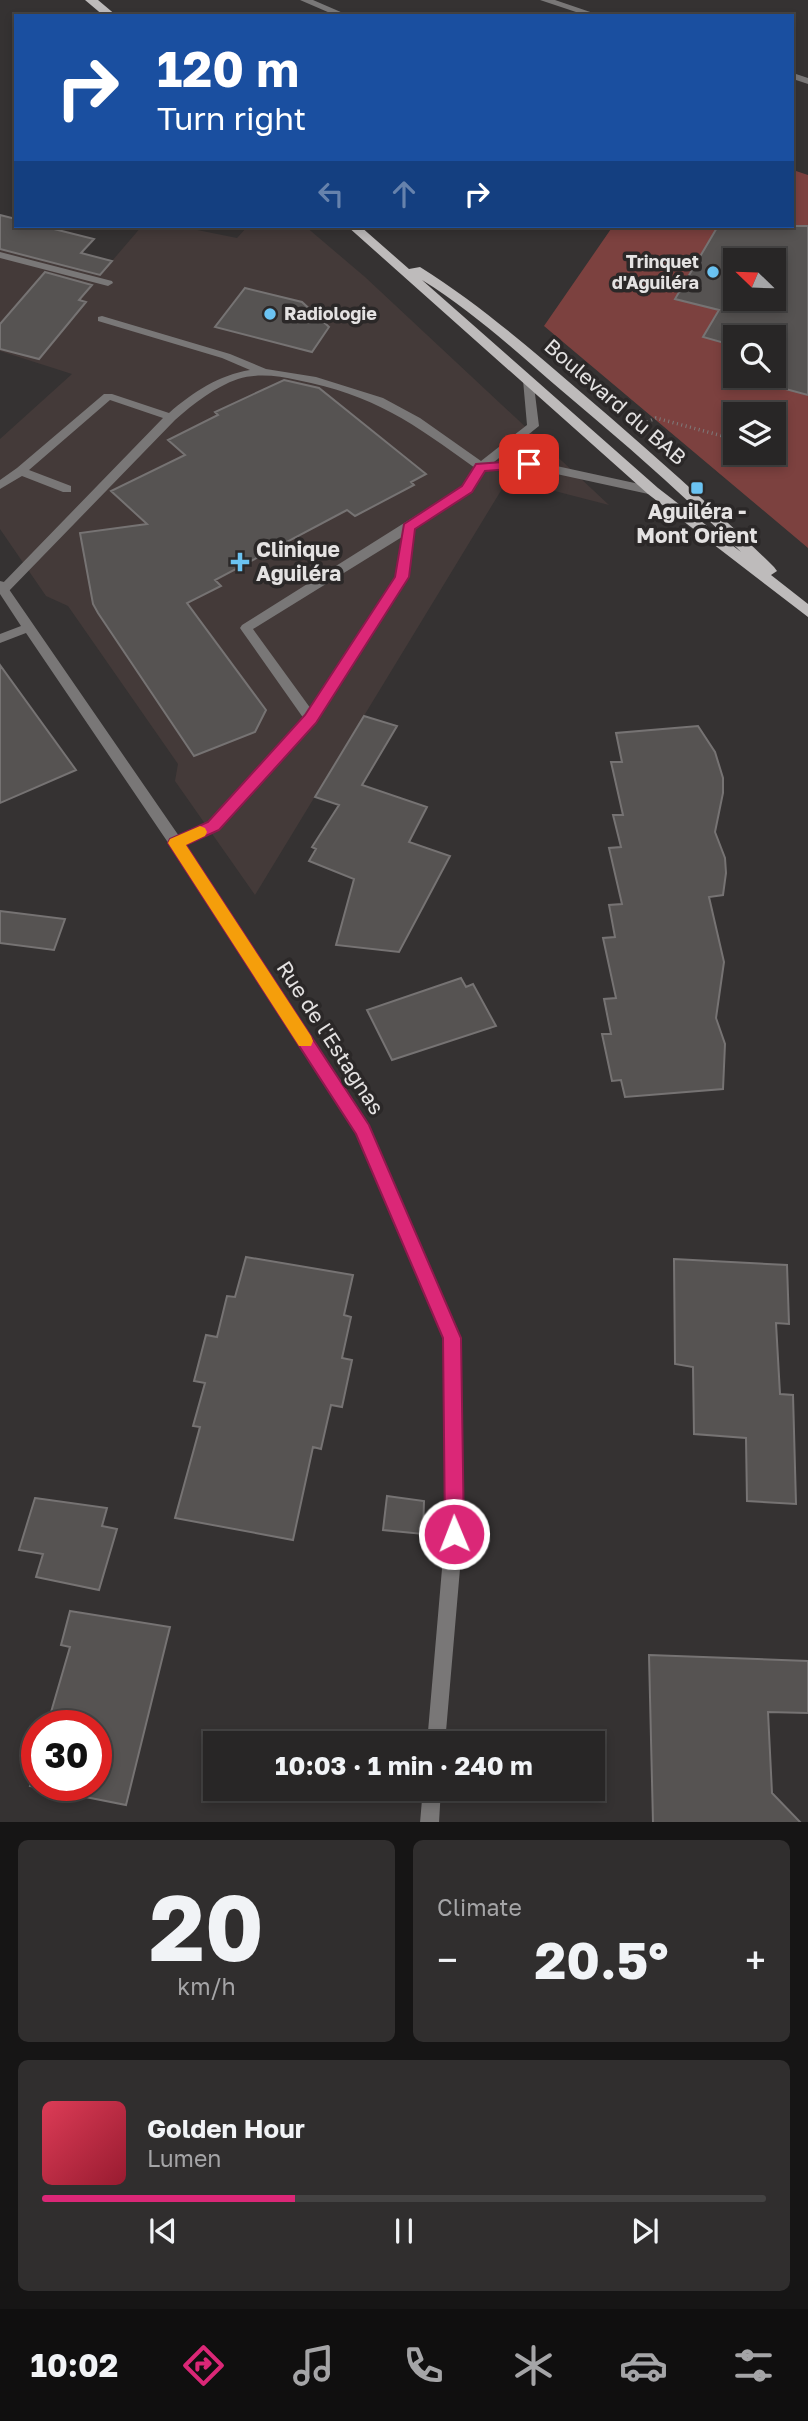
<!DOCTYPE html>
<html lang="en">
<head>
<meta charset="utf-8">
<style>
	body { margin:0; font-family:"Golos Text",sans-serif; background:#302e2e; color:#f1f3f6; height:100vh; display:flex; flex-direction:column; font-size:26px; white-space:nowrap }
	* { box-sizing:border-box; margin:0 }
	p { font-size:23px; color:#a5a5a7 }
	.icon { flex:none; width:38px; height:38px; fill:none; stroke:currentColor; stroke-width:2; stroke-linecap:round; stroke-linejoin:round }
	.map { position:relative; height:1822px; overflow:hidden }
	.details { display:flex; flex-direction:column; gap:18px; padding:18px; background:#161515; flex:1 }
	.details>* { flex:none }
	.guide { position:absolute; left:14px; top:14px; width:780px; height:214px; border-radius:0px; box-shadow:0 4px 10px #0003,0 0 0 2px #444343; background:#1a4fa0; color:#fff; overflow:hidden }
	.needle { width:46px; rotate:293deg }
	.buttons { position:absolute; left:723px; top:248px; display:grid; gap:14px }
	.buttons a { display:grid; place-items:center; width:63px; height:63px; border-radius:0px; background:#282626; box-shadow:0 4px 10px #0003,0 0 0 2px #444343; font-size:35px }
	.speed { position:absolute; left:21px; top:1710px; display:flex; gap:14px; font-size:35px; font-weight:700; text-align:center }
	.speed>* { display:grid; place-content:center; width:91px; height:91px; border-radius:50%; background:#282626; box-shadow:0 4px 10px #0003,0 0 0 2px #444343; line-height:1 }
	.speed .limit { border:10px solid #d22; background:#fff; color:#111 }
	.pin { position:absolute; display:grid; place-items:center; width:60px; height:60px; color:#fff; margin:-30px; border-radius:14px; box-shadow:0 4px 10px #0006 }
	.me { position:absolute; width:77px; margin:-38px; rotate:359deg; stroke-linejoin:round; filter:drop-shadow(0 0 5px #0008) }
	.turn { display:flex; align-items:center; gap:24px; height:147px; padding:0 28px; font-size:32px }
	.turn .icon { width:91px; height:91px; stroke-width:2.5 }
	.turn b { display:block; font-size:49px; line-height:60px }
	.lanes { display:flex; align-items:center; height:66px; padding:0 28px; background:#0003; justify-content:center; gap:35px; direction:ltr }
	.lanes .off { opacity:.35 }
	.big { font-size:52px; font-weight:700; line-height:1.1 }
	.details .tile { flex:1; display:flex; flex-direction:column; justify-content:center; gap:10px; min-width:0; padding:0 24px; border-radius:10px; background:#302e2e }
	.details .dial { align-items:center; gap:0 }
	.dial b { font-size:91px; line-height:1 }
	.song { display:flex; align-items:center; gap:21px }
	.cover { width:84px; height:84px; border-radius:10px; background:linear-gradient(135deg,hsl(350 70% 55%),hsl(350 70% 35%)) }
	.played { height:7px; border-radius:4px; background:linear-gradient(90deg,#db2777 35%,#444343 35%) }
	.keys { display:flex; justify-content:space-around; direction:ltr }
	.heat { display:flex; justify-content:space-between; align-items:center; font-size:38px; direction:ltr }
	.details .tiles { flex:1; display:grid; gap:18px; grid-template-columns:1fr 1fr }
	.tile:last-child { grid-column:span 2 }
	.trip { position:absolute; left:203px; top:1731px; width:402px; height:70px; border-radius:0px; background:#282626; box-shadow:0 4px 10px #0003,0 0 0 2px #444343; font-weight:700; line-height:70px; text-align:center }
	.tab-bar { display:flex; height:112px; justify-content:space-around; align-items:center; background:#100f0f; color:#a5a5a7 }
	.tab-bar .icon { width:49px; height:49px }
	.tab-bar .on { color:#db2777 }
	.tab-bar b { font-size:32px; color:#f1f3f6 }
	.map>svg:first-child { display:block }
	.built { fill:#443a39 }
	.green { fill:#7c413f; fill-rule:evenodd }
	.building { fill:#565352; stroke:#767373; stroke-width:2; fill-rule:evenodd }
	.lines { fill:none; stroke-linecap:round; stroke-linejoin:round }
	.path { stroke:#7f7c7c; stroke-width:3.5; stroke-dasharray:1 3.5; stroke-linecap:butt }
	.service { fill:#797777; fill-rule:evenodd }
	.minor { fill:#797777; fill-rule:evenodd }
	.primary { fill:#bebbbb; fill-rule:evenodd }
	.route { fill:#db2777; stroke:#8e194d; stroke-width:2 }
	.slow { fill:#f59e0b }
	.poi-dot { fill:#6bc3f2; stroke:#2b2828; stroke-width:2.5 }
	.labels { text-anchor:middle; stroke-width:7; stroke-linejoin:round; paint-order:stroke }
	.far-poi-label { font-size:18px; font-weight:bold; fill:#e4e2e2; stroke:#2b2828; text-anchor:end }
	.street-label { font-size:21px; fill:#e4e2e2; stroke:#2b2828 }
	.poi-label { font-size:21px; font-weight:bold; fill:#e4e2e2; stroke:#2b2828 }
</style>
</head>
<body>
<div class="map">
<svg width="808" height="1823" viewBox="0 0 808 1823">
	<rect width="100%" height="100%" fill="#353232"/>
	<path class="built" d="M142,226H177L237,238L248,226H305L365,277L609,505L508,479L255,895L175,781L178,764L68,606L46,596L0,529V439L72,374L0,351V249L100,275Z"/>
	<path class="green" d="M793,170L808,175V548L544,326L613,226H793ZM735,261H774V299H735ZM735,338H774V376H735ZM735,415H774V453H735Z"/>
	<path class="building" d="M0,215L16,219V226H42L94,239L81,253L112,261L100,275L0,249Z
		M718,226H808V395L767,384L781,357L774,355V338H735V346L703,337L719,310L675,299ZM735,261H774V299H735Z
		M45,272L92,285L79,300L86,302L39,359L0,349V324Z
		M245,288L302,302L329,327L312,352L215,327Z
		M284,380L319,388L426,474L411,482L414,485L355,516L347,510L215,580L221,586L187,603L266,710L255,732L194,756L98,613L93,604L80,533L147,524L111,491L185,455L168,440L218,415L215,412Z
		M0,665L76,770L0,803Z
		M364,716L397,726L362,785L427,807L409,842L450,856L399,952L336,945L354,879L309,861L316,849L312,847L339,805L315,797Z
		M698,726L715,752L723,778V793L715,832L725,858L726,873L723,895L709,897L724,962L716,1018L725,1044L723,1089L625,1097L621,1080L612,1081L602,1034H611L604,999L616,998L603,938L615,937L609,905L622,904L609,848L621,847L613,815H623L611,762H622L616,733Z
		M0,911L65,919L54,950L0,943Z
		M461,978L466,987L473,984L496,1026L392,1060L367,1010Z
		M246,1257L353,1275L344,1315L351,1317L342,1358L352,1360L342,1407L331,1405L321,1449L313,1447L293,1540L175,1518L200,1427L193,1426L205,1383L194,1381L206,1335L217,1337L227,1296L235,1297Z
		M674,1259L787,1265L789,1324L776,1323L780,1394L793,1395L796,1504L747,1501L746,1438L694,1434L693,1367L675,1364Z
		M387,1496L424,1501L423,1534L383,1530Z
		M35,1498L107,1508L102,1526L117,1529L99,1590L36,1577L43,1554L19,1550Z
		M70,1611L170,1627L126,1805L30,1786L37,1763V1785H96V1726H47L70,1647L61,1645Z
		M649,1655L808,1661V1713L768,1712L772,1793L801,1823H653Z"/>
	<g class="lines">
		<path class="path" d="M647,422L656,418L730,438"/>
		<path class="service" d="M102,316L230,354L266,369L316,377L383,398L420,418L481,461L527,425L523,380L525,378H533L539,426L494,462L529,460L653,487L659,491L653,495L529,468L485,471L471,492L415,529L408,577L316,722L218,830L181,847H171L169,843L171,839L208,822L304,719L242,631L240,628L242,625L463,486L475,468C413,423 374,395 297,380C279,376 257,373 238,379C215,387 194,403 175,420L7,593H0V586L163,418L110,400L29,470L71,486V492H63L22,476L0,489V480L17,468L104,394H112L169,413C193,392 219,375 250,370L222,358L98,321V317ZM402,537L396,577L311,709L253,629Z"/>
		<path class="minor" d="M300,0H313L350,16H337Z
			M540,0H555L602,16H588Z
			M793,73L808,78V84L793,79Z
			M0,252L112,281L113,283L108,286L0,258Z
			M0,581L4,582L181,839L368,1125L460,1338L463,1534L445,1743H427L445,1534L444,1338L357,1133L171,847L26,633L0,643V634L21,626L0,594Z
			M423,1788H441L439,1823H420Z"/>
		<path class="primary" d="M85,0H98L117,16H104Z
			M347,226H360L409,269L420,267C476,302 526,345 576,388C644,446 711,505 774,567L777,571L771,575L808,604V617L648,494ZM422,280C472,311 517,352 561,390C623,442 684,495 741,552L658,488Z"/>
	</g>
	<path class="route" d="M529,460L534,461V467L485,471L472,492L415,529L409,577L316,723L219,830L186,845L369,1125L461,1338L464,1534L461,1540L454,1543L447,1540L445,1534L443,1338L356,1134L168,843L170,839L208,822L305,715L395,577L404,524L462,486L476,464Z"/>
	<path class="slow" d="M200,826L205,828L207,832L205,836L186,845L311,1036L313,1041L311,1046H299L168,843L170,839Z"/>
	<g class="poi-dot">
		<circle cx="713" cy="272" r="7"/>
		<circle cx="270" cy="314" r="7"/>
		<rect x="690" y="481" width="14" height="14" rx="3.5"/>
		<path d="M236.5 551.5h7v7h7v7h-7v7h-7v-7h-7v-7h7z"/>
	</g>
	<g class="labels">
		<g class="far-poi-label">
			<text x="699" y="268">Trinquet<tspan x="699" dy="21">d'Aguiléra</tspan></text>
			<text x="284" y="320" text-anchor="start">Radiologie</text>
		</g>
		<g class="street-label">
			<text transform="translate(615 402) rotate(41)" y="7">Boulevard du BAB</text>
			<text transform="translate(330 1038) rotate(57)" y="7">Rue de l'Estagnas</text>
		</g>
		<g class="poi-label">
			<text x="697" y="519">Aguiléra -<tspan x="697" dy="24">Mont Orient</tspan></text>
			<text x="256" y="557" text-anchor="start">Clinique<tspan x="256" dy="24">Aguiléra</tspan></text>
		</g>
	</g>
</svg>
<div class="buttons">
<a><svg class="needle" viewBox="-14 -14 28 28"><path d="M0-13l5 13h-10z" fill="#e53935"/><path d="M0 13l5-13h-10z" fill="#a5a5a7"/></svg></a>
<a><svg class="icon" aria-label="search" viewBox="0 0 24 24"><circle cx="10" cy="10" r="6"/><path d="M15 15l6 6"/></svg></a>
<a><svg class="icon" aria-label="layers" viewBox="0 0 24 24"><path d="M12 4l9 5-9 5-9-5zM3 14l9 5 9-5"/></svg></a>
</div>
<div class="speed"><div class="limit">30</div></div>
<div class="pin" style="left:529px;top:464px;background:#d93025"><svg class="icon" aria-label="arrive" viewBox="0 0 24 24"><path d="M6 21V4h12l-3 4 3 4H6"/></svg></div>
<svg class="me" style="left:454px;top:1534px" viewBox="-20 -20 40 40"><circle r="17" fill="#db2777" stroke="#fff" stroke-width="3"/><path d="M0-11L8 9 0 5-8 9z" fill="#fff"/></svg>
<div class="trip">10:03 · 1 min · 240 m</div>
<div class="guide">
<div class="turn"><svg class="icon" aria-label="right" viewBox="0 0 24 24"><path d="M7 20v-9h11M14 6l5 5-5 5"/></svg><div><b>120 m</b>Turn right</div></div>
<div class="lanes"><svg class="icon off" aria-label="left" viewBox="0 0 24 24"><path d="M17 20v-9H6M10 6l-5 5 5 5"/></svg><svg class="icon off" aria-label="ahead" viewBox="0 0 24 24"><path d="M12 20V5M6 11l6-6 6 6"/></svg><svg class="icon" aria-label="right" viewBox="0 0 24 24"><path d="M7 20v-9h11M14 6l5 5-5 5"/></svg></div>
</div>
</div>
<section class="details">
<div class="tiles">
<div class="tile dial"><b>20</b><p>km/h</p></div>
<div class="tile"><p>Climate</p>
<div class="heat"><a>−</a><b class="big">20.5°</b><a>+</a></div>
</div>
<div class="tile">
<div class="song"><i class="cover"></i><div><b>Golden Hour</b><p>Lumen</p></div></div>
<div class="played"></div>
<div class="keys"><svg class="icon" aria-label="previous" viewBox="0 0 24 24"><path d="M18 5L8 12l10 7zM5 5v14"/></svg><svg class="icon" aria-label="pause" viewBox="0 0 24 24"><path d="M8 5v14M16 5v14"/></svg><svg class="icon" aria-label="next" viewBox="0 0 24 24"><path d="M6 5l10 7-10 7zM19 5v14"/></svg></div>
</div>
</div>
</section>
<nav class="tab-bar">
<b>10:02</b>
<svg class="icon on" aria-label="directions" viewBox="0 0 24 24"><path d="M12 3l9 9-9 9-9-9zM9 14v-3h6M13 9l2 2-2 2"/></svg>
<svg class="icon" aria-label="music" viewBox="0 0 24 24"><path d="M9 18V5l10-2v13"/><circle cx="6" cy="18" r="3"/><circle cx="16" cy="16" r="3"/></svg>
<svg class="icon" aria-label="phone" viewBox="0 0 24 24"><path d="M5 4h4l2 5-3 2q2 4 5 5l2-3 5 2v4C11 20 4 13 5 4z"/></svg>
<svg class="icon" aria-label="climate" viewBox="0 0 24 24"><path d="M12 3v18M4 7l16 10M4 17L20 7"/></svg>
<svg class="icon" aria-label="car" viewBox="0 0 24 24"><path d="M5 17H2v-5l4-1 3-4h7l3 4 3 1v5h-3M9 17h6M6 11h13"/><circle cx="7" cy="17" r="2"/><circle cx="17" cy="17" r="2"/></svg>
<svg class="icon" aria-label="filters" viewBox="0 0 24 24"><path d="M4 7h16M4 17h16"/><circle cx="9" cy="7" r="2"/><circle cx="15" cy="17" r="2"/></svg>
</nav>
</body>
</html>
